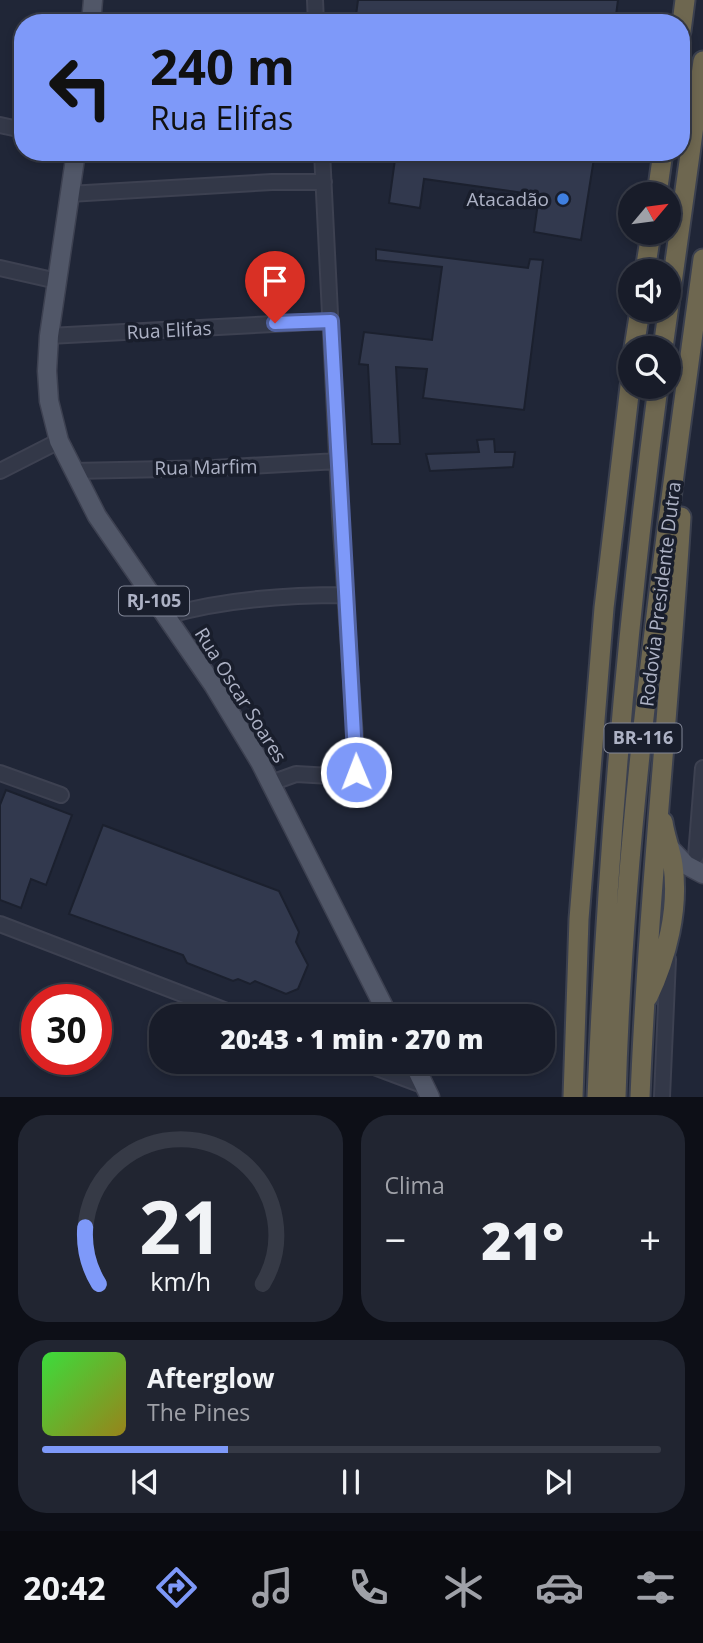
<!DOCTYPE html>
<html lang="pt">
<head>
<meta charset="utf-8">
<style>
	body { margin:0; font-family:"Open Sans",sans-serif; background:#212531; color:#f1f3f6; height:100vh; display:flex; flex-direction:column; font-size:26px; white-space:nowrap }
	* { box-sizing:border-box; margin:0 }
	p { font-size:23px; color:#9fa1a8 }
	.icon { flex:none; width:38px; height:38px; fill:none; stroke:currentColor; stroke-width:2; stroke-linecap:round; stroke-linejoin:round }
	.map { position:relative; height:1097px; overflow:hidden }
	.sheet { display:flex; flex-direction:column; gap:18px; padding:18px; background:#0d0f17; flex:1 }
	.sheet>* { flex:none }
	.banner { position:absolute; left:14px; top:14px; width:676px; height:147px; border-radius:28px; box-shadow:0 4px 10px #0003,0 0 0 2px #363a46; background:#7e99f9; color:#111; overflow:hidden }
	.needle { width:46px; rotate:61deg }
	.tools { position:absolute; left:618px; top:182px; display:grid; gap:14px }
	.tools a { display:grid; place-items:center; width:63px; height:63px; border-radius:50%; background:#181c29; box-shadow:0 4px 10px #0003,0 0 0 2px #363a46; font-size:35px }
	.speed { position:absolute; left:21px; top:984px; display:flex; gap:14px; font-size:35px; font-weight:700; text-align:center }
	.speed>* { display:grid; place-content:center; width:91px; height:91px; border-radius:50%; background:#181c29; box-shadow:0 4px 10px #0003,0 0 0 2px #363a46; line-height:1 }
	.speed .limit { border:10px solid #d22; background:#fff; color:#111 }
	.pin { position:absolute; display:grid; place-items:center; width:60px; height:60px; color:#fff; margin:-72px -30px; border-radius:50% 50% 50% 0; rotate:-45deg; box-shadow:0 0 7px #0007 }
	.pin .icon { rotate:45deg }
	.me { position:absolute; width:77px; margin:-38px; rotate:359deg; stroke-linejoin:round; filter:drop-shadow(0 0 5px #0008) }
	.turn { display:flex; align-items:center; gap:24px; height:147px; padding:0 21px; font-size:32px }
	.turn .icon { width:91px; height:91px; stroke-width:2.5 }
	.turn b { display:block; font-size:49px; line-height:60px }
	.big { font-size:52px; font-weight:800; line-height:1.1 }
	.sheet .tile { flex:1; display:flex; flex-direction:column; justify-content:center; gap:10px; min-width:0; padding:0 24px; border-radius:28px; background:#212531 }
	.sheet .dial { align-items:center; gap:0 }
	.dial svg { height:182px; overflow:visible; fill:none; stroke:#363a46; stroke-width:7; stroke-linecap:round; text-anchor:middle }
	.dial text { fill:#f1f3f6; stroke:none }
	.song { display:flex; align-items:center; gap:21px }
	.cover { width:84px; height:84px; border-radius:10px; background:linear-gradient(135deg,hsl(120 70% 55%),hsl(50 70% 35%)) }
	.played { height:7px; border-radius:4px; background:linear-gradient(90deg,#7e99f9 30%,#363a46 30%) }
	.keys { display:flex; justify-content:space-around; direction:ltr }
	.heat { display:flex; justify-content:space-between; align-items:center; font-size:38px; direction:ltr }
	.sheet .tiles { flex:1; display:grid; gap:18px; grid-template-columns:1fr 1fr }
	.tile:last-child { grid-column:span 2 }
	.trip { position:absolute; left:149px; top:1004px; width:406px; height:70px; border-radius:28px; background:#181c29; box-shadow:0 4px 10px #0003,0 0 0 2px #363a46; font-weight:800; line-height:70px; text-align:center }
	.dock { display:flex; height:112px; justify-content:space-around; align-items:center; background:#0a0b10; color:#9fa1a8 }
	.dock .icon { width:49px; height:49px }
	.dock .active { color:#7e99f9 }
	.dock b { font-size:32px; color:#f1f3f6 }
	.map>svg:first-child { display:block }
	.building { fill:#32394e; stroke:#1b202e; stroke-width:2 }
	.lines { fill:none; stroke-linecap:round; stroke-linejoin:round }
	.minor-casing { stroke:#3d4151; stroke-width:18 }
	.major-casing { stroke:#3d4151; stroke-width:21 }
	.highway-casing { stroke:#3b404f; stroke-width:23 }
	.minor { stroke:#333848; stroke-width:14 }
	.major { stroke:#515768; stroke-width:18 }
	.highway { stroke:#6e6750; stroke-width:19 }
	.route-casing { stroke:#5263a2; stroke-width:18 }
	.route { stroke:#7e99f9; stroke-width:12 }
	.shop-dot { fill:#3f7fe0; stroke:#191e2c; stroke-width:2.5 }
	.labels { text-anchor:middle; stroke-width:7; stroke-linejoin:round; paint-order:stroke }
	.shield { fill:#191e2c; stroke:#818697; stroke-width:2 }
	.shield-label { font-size:18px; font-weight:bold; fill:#adb2c5 }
	.poi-label { font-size:19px; fill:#adb2c5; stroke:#191e2c; text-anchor:end }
	.street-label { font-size:19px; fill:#adb2c5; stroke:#191e2c }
</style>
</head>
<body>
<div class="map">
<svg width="703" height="1097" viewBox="0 0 703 1097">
	<rect width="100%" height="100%" fill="#202637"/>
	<path class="building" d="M358,0H618L615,23H355Z
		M396,152H595L581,240L534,232L539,195L424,179L420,208L389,203Z
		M376,249L528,268L530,259L543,260L524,410L423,398L427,369L396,367L400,444H372L368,365L359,364L364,332L432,340L442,267L376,260Z
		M494,439L495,452H515L513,467L430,471L426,454L479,452L477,440Z
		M6,790L72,815L46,885L31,879L21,908L0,900V805Z
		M103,825L279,891L299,932L296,942L308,965L298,989L286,994L255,981L250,984L238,979L233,981L187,963L183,955L69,914Z"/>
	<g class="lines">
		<g class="minor-casing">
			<path id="minor" d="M315,0L316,23
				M0,125L23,130
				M69,194L272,182H324
				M0,268L57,281
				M49,336L331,321
				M0,471L59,441
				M73,471L214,468L338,461
				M166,616C223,599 286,595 346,595
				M0,773L61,795
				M271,783L296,774L348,777L354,775L357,768L340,516L322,152
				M696,856L703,768
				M0,924L242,1017
				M361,1062L425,1086
				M662,1097L668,959"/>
		</g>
		<g class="major-casing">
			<path id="major" d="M91,23L93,0
				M76,152L49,336L47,371L49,401L59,441L97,516L214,686L260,762L389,1017
				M670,848L686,865L703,874
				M413,1062L430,1097"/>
		</g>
		<g class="highway-casing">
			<path id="highway" d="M681,31L685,0
				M657,194L663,152
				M645,271L651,233
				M634,348L640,310
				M663,348L703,61
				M648,997C667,957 679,909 673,865C671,850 665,837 663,822
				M573,1097L579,919L604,608L630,386
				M597,1097C607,860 627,622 658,387
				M616,1097C624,816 666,537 703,259
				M640,1097C648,903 669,711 681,517"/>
		</g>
		<use href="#minor" class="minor"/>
		<use href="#major" class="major"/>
		<use href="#highway" class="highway"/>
	</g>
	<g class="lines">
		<g class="route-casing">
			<path id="route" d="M275,323L331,321L356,772"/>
		</g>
		<use href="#route" class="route"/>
	</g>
	<circle class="shop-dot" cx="563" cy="199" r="7"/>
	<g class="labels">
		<g class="shield">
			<rect x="119" y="586.5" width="70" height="29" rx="5"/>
			<rect x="604.5" y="723.5" width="77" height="29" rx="5"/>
		</g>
		<g class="shield-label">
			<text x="154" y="607">RJ-105</text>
			<text x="643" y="744">BR-116</text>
		</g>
		<g class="poi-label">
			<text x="549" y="206">Atacadão</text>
		</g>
		<g class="street-label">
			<text transform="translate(169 330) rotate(-3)" y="7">Rua Elifas</text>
			<text transform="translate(206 467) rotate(-1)" y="7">Rua Marfim</text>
			<text transform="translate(660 594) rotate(-83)" y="7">Rodovia Presidente Dutra</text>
			<text transform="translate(241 695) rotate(58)" y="7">Rua Oscar Soares</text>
		</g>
	</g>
</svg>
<div class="tools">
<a><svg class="needle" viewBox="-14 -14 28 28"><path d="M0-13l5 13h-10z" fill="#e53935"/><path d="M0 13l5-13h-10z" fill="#9fa1a8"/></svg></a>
<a><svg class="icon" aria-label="sound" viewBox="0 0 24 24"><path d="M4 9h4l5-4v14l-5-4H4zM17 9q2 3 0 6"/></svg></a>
<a><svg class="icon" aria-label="search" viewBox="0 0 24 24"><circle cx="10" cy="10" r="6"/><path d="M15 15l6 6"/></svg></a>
</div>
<div class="speed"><div class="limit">30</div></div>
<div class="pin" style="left:275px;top:323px;background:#d93025"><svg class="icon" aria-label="arrive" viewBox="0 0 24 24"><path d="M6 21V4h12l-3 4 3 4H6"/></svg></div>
<svg class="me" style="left:356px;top:772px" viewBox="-20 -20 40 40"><circle r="17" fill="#7e99f9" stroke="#fff" stroke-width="3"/><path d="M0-11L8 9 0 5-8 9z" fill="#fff"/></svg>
<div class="trip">20:43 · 1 min · 270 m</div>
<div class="banner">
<div class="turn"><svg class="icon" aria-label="left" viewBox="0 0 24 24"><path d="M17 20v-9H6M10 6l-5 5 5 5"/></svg><div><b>240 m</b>Rua Elifas</div></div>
</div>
</div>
<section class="sheet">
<div class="tiles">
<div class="tile dial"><svg viewBox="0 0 100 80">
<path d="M14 69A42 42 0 1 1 86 69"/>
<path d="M14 69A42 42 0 0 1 8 44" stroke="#7e99f9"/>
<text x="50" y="56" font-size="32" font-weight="700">21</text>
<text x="50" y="72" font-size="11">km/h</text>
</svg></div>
<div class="tile"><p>Clima</p>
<div class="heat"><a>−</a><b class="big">21°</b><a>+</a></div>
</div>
<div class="tile">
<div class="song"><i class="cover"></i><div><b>Afterglow</b><p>The Pines</p></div></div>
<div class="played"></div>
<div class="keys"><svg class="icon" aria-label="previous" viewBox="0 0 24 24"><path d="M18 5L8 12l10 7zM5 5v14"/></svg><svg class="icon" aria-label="pause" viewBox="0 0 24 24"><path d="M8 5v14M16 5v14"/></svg><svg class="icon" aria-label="next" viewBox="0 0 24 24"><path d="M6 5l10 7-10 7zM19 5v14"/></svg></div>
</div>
</div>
</section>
<nav class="dock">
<b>20:42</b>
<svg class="icon active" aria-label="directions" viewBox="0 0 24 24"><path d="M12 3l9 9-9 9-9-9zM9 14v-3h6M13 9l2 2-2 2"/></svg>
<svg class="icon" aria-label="music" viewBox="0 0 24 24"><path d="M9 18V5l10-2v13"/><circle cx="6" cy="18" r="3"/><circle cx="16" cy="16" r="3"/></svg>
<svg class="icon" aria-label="phone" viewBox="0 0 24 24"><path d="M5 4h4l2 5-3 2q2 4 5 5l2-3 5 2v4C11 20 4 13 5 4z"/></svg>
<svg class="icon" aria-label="climate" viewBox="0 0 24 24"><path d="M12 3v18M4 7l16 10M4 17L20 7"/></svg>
<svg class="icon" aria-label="car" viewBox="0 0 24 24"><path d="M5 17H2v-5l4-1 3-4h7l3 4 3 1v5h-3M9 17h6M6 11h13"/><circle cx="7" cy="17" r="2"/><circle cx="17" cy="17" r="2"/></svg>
<svg class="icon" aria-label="filters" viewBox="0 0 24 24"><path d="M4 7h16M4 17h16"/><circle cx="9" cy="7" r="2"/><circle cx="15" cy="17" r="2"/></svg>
</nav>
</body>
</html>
